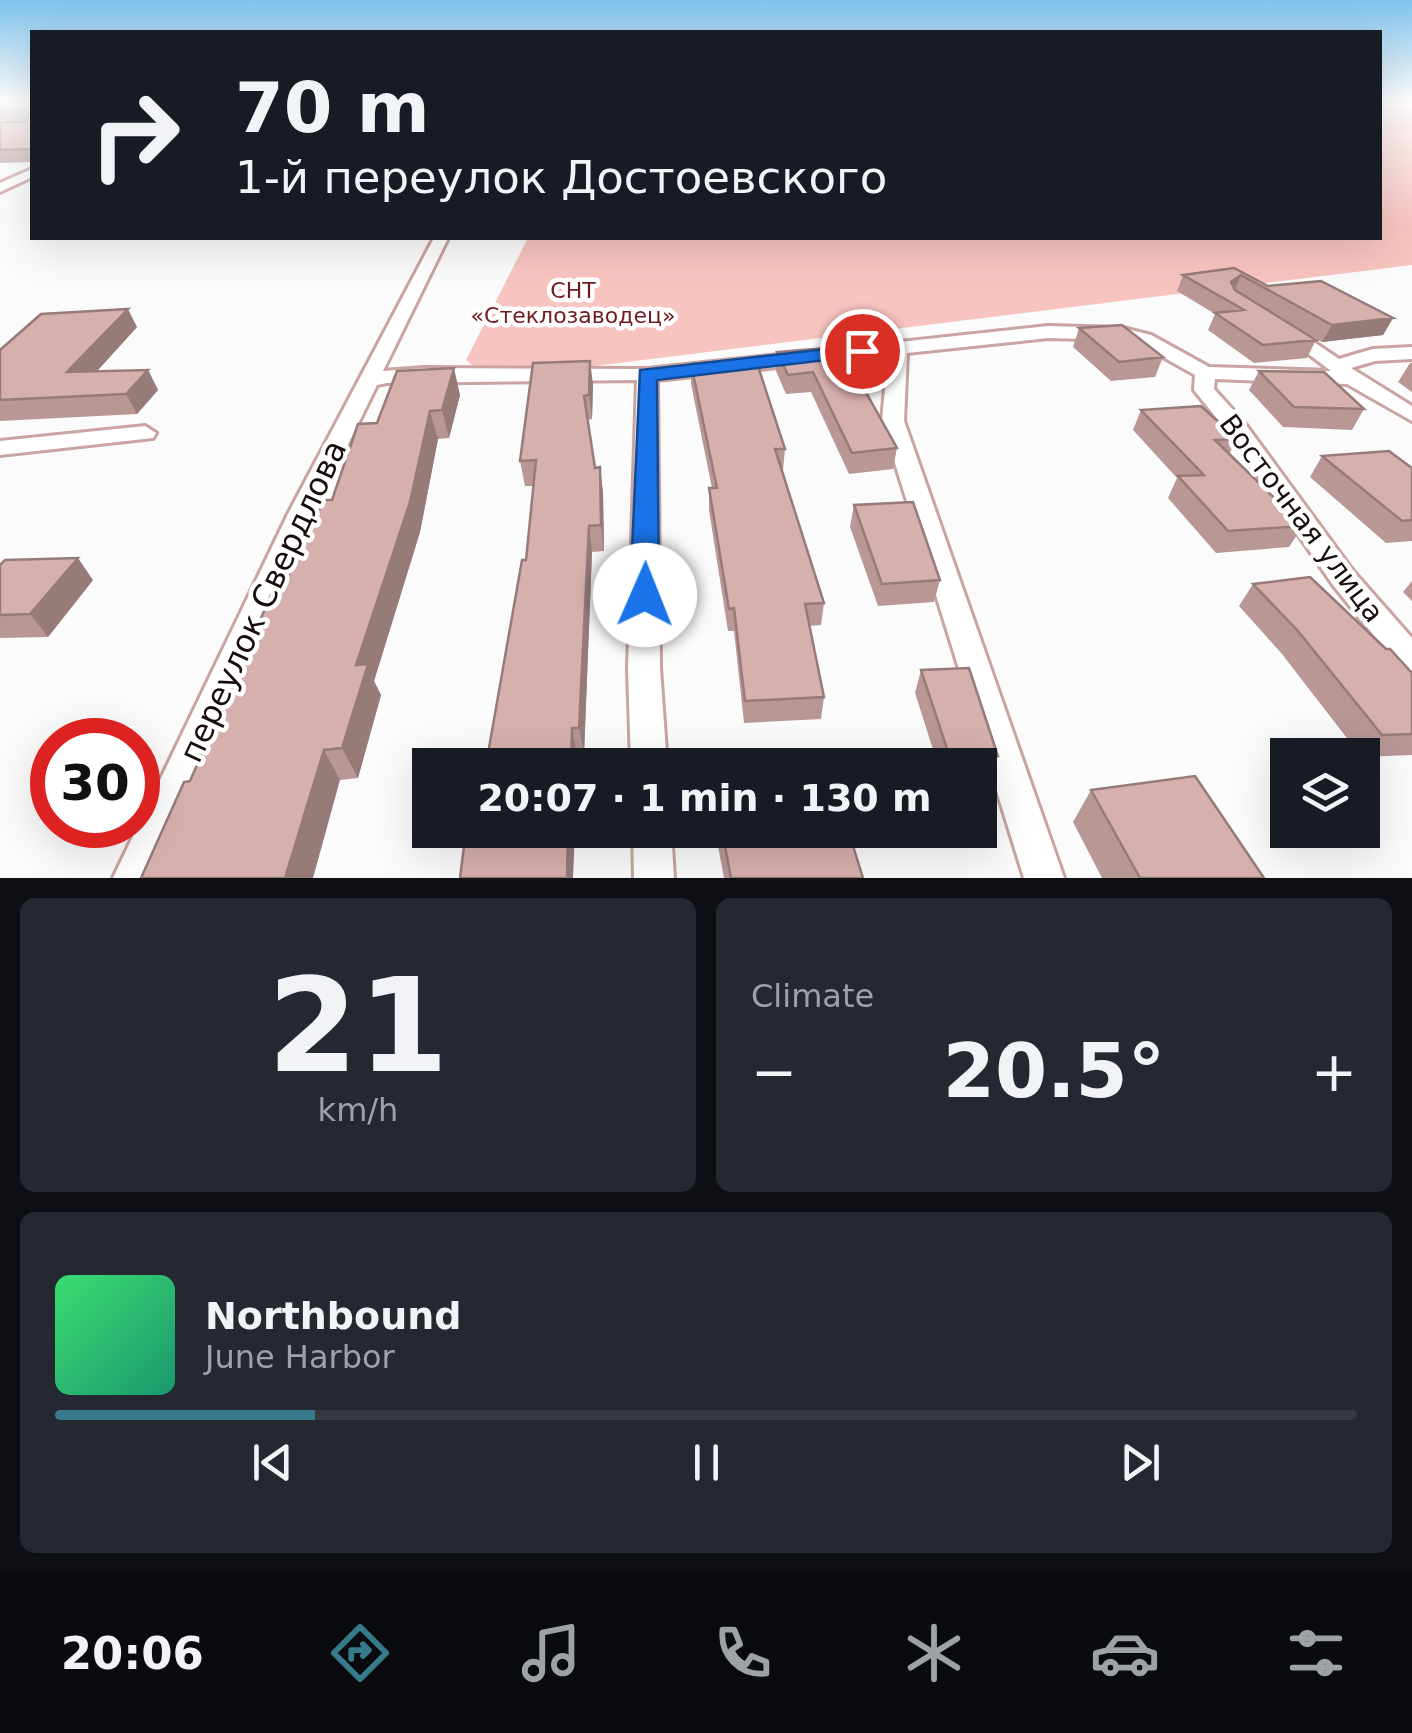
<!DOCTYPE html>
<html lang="en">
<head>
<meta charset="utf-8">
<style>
	body { margin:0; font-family:"DejaVu Sans",sans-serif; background:#242831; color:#f1f3f6; height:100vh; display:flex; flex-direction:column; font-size:38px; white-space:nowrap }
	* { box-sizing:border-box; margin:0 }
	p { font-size:32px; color:#9ea1a6 }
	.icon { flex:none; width:55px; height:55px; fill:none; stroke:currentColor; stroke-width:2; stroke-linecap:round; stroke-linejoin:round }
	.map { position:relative; height:878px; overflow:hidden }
	.side { display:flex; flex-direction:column; gap:20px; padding:20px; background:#0d0f14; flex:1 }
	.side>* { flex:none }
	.banner { position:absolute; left:30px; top:30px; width:1352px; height:210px; border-radius:0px; box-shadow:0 10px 40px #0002; background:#171b24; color:#f1f3f6; overflow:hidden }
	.buttons { position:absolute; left:1270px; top:738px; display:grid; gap:20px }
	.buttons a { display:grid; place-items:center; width:110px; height:110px; border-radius:0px; background:#171b24; box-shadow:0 10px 40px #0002; font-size:50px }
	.speed { position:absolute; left:30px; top:718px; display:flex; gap:20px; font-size:50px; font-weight:700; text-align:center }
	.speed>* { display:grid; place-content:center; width:130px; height:130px; border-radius:50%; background:#171b24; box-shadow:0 10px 40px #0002; line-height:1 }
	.speed .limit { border:15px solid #d22; background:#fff; color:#111 }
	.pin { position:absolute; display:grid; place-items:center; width:85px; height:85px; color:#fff; margin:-42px; border:5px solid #fff; border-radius:50%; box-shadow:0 2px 10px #0007 }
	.me { position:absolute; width:110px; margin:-55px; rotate:1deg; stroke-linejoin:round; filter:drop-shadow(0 0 8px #0008) }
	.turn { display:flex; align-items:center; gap:35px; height:210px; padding:0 40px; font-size:45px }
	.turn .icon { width:130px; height:130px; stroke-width:2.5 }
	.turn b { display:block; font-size:70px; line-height:85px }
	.big { font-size:75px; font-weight:800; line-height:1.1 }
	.side .card { flex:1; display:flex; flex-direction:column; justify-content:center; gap:15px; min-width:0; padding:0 35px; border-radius:15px; background:#242831 }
	.side .dial { align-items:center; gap:0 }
	.dial b { font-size:130px; line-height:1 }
	.song { display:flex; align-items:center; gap:30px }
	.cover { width:120px; height:120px; border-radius:15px; background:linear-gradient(135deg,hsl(140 70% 55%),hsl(160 70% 35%)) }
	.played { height:10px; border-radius:5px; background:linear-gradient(90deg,#377a8b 20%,#363941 20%) }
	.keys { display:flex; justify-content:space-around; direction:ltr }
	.heat { display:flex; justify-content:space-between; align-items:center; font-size:55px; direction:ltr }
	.side .tiles { flex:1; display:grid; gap:20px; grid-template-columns:1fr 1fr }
	.card:last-child { grid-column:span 2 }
	.trip { position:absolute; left:412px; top:748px; width:585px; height:100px; border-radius:0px; background:#171b24; box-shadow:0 10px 40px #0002; font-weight:800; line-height:100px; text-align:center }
	.tab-bar { display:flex; height:160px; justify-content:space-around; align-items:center; background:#090b0e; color:#9ea1a6 }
	.tab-bar .icon { width:70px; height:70px }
	.tab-bar .active { color:#377a8b }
	.tab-bar b { font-size:45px; color:#f1f3f6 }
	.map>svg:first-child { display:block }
	.green { fill:#f8c4c0 }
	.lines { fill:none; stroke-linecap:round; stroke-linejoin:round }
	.minor-casing { stroke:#c9a4a1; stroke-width:6 }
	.minor { fill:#fff; fill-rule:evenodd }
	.wall { fill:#b89795 }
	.shaded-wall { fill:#967b79 }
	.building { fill:#d6b0ad; stroke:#967b79; stroke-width:2.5 }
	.route { fill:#1a73e8; stroke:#114b97; stroke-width:2.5 }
	.labels { text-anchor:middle; stroke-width:9; stroke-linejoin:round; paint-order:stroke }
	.far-park-label { font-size:22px; fill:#6f1a1e; stroke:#fff }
	.street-label { font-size:28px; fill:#190c0c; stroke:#fff }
	.near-street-label { font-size:32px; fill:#190c0c; stroke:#fff }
</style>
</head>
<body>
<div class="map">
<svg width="1412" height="878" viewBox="0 0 1412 878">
	<rect width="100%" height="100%" fill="#fbfbfb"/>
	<path class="green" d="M1380,101H1412V265L489,379L466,360L528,238H1380Z"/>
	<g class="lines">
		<g class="minor-casing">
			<path id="minor" d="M32,169V177L0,192V183Z
				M434,238H448L383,371L424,368L647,369L1048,326L1123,328L1151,335L1209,367L1331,371L1281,333V325L1287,324L1339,359L1373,349L1412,347V359L1375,361L1351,368L1412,406V421L1347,384L1215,379L1214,389L1243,421L1353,571L1412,638V673L1401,669L1333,585L1227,431L1194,390L1195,375L1138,343L1123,340L1048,338L907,353L904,421L1064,878H1024L882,421L888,355L657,380L660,668L667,765H631L628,668L637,380L387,383L377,385L314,514L153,878H113L288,514Z
				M145,426L156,433L153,438L0,455V441Z
				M633,830H671L674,878H634Z"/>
		</g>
		<use href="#minor" class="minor"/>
	</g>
	<path class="wall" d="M0,101H32V162L0,163V122H26L27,121L0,120Z
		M1234,268L1268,286L1393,318L1383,335L1322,342L1280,318L1316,340L1307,358L1254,363L1208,330L1215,314L1177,291L1183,275Z
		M137,327L97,371L148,370L158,390L137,414L0,421V350Z
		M1079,328L1163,357L1155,377L1111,381L1073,347Z
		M777,352L844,380L897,448L893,469L849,474L811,392L786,394L776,371Z
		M1410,363H1412V392L1398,382Z
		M691,364L785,449L783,470H781L824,603L821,625L809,626L824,697L821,719L744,723L734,631H728L709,510V488H712L691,384Z
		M1259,371L1364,409L1352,430L1283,427L1249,390Z
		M593,384L592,419L587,420L595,468L600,467L603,493L604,551L592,552L584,754L577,755L526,560L533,486H525L520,461Z
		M460,395L449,438L438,439L420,532L374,681L381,695L358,778L340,780L190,781L332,500L377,423Z
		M1141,410L1237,439L1229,454L1303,526L1289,547L1216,553L1168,498L1177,478L1133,430Z
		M1322,456L1412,468V541L1386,543L1310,477Z
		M854,505L940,580L934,602L878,606L850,527Z
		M0,565L93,580L48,637L0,638Z
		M1412,581V601L1403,592Z
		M1253,584L1386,649L1412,673V755L1362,757V755H1360L1282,654L1239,606Z
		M921,670L998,756L989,778H980V765H938L915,693Z
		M1091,790L1264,878H1102L1073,822Z
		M715,830H848L863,878H724Z"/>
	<path class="shaded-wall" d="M1241,275L1234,291L1231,282Z
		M128,309L137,327L78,392L67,372Z
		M1393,318L1383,335L1322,342L1332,325Z
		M590,361L593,384L592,419L589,395Z
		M454,368L460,395L449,438L442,410Z
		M148,370L158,390L137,414L126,394Z
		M430,411L438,439L420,532L374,681L381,695L358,778L342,748L356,665Z
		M600,467L603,493L604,551L601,525Z
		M589,526L592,552L584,754L579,728Z
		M78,558L93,580L48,637L30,614Z
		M572,728L577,755L576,765H571Z
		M324,750L340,780L313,878H285Z
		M568,830H575L573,878H567Z"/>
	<path class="building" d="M0,101H32V149L0,150V122H26L29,110H0Z
		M1234,268L1268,286L1321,281L1393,318L1332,325L1241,275L1231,282L1235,290L1316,340L1263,345L1215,313L1244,310L1183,275Z
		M128,309L67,372L148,370L126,394L0,400V350L41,314Z
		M1122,325L1163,357L1119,362L1079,328Z
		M825,348L844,380L858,378L897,448L852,453L813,372L788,375L777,352Z
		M756,360L785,449H775L824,603L805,604L824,697L745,701L734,608L729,609L709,488H717L691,364Z
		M590,361L589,395L584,396L595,468L600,467L601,525L589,526L579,728H572L571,765H486L522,560H526L536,460L520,461L533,363Z
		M454,368L442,410L430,411L410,502L356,665L368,664L342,748L324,750L285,878H141L184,782L190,781L275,586L284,585L324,500H332L358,424L377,423L397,371Z
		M1259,371L1324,372L1364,409L1294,407Z
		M1201,406L1237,439L1215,440L1303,526L1228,531L1178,476L1204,475L1141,410Z
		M1389,451L1412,468V520L1402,521L1322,456Z
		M913,502L940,580L882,584L854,505Z
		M78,558L30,614L0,615V565L5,560Z
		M1310,577L1386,649H1390L1412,673V734L1382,735L1298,631L1253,584Z
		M969,668L998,756L950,758L921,670Z
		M825,758L827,765H785Z
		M1195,776L1264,878H1140L1091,790Z
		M466,830H568L567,878H460Z
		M722,830H848L863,878H731Z"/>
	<linearGradient id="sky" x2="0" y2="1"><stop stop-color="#7fc2eb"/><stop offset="0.45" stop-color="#fdfdfd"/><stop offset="1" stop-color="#fdfdfd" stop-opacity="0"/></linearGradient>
	<rect width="1412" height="224" fill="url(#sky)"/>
	<path class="route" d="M862,345L871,351L868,355L657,380L659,595L655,603L645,606L635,603L630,595L640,370Z"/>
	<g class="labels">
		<g class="far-park-label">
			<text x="573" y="298">СНТ<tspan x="573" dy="25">«Стеклозаводец»</tspan></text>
		</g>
		<g class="street-label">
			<text transform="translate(1302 518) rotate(53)" y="10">Восточная улица</text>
		</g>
		<g class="near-street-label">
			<text transform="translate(263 601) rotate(-65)" y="11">переулок Свердлова</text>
		</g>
	</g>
</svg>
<div class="buttons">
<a><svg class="icon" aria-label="layers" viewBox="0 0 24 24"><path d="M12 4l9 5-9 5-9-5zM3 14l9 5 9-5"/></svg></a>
</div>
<div class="speed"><div class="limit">30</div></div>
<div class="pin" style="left:862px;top:351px;background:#d93025"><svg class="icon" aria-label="arrive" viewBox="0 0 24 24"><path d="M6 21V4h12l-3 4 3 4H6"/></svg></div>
<svg class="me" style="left:645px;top:595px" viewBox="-20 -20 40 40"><circle r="19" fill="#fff"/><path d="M0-13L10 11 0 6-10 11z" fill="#1a73e8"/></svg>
<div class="trip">20:07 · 1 min · 130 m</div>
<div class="banner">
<div class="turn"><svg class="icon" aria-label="right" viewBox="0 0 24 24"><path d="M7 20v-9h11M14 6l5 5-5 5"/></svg><div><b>70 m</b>1-й переулок Достоевского</div></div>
</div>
</div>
<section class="side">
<div class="tiles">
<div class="card dial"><b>21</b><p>km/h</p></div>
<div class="card"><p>Climate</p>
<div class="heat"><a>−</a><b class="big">20.5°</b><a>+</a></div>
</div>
<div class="card">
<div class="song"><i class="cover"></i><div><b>Northbound</b><p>June Harbor</p></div></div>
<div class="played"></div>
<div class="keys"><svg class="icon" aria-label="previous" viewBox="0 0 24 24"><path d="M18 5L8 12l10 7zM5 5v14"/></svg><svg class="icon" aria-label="pause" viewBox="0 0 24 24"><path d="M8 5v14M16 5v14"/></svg><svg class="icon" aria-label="next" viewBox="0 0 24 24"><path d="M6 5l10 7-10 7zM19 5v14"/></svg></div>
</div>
</div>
</section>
<nav class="tab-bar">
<b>20:06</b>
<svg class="icon active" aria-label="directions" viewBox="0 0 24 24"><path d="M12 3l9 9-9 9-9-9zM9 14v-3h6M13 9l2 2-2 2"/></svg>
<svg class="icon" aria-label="music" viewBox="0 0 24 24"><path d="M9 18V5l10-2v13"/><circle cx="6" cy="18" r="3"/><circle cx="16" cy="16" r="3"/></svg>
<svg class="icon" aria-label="phone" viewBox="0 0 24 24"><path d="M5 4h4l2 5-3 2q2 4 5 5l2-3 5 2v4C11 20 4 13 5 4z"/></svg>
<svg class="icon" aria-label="climate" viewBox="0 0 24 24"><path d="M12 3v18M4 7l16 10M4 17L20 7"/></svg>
<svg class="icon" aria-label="car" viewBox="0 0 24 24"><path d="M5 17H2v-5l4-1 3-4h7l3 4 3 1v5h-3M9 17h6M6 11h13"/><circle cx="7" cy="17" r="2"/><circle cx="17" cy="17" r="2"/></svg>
<svg class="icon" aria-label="filters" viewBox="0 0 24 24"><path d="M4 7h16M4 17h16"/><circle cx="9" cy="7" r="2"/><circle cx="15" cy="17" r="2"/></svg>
</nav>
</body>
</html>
